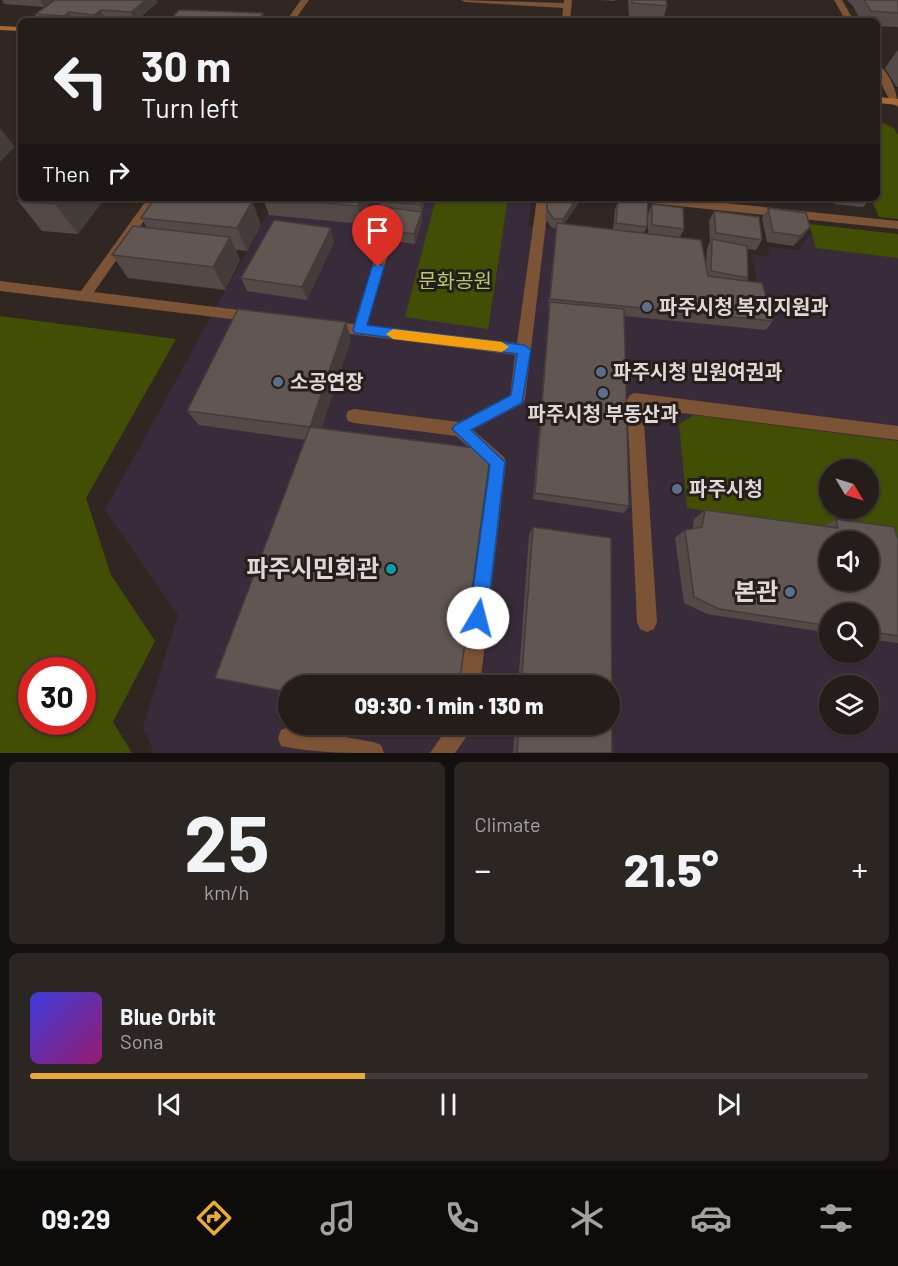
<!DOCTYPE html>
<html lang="en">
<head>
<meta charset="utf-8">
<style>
	body { margin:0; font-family:Barlow,"Noto Sans KR",sans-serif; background:#2c2623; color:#f1f3f6; height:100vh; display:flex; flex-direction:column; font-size:22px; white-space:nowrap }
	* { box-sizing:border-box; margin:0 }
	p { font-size:20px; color:#a3a2a2 }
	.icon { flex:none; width:33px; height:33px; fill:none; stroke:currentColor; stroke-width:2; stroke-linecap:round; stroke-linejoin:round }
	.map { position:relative; height:753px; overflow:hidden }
	.drawer { display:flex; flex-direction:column; gap:9px; padding:9px; background:#14100e; flex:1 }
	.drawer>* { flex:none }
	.banner { position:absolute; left:18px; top:18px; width:862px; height:183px; border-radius:9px; box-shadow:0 2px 4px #0004,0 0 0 2px #413b39; background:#241d1a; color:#f1f3f6; overflow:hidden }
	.needle { width:39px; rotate:128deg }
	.buttons { position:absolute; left:819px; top:459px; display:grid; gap:12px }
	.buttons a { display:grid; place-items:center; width:60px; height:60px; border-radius:50%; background:#241d1a; box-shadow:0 2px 4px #0004,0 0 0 2px #413b39; font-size:30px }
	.speed { position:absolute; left:18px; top:657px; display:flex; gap:12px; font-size:30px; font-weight:700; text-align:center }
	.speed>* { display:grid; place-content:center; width:78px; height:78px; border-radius:50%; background:#241d1a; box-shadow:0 2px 4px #0004,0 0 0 2px #413b39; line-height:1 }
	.speed .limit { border:9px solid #d22; background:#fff; color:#111 }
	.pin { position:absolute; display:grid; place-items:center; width:51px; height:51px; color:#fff; margin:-62px -26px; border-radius:50% 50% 50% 0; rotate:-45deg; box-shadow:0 0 6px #0007 }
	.pin .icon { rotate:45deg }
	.me { position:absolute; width:66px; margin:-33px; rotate:8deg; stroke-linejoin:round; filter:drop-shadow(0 0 4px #0008) }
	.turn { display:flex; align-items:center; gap:21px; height:126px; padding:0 24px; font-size:27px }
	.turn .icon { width:78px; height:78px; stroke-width:2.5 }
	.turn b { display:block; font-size:42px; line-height:51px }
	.then { display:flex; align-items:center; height:57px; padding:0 24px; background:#0003; gap:12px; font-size:22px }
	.big { font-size:45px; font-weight:800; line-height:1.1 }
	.drawer .widget { flex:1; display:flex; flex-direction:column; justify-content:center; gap:9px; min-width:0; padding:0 21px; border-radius:9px; background:#2c2623 }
	.drawer .dial { align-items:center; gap:0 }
	.dial b { font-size:78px; line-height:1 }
	.song { display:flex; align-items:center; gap:18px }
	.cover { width:72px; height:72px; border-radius:9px; background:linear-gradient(135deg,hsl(240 70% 55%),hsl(320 70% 35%)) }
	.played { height:6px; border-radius:3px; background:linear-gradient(90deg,#e9aa38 40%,#413b39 40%) }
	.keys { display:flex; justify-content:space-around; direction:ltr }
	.heat { display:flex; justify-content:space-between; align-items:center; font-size:33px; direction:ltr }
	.drawer .tiles { flex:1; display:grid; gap:9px; grid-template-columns:1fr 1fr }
	.widget:last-child { grid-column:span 2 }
	.trip { position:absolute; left:278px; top:675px; width:342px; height:60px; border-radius:30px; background:#241d1a; box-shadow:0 2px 4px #0004,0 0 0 2px #413b39; font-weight:800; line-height:60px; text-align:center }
	.tab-bar { display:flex; height:96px; justify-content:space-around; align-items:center; background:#0e0c0a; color:#a3a2a2 }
	.tab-bar .icon { width:42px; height:42px }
	.tab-bar .active { color:#e9aa38 }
	.tab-bar b { font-size:27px; color:#f1f3f6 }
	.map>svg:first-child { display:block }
	.commercial { fill:#382c3a; fill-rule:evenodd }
	.green { fill:#424e03; fill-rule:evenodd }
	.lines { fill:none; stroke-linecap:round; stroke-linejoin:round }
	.minor { fill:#7c5335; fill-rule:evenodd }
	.tertiary { fill:#7c5335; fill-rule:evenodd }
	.secondary { fill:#a96937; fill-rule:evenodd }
	.wall { fill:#534a47 }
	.shaded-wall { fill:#433c39 }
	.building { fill:#605652; stroke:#433c39; stroke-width:1.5; fill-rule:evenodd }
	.route { fill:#1a73e8; stroke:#114b97; stroke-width:1.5 }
	.slow { fill:#f59e0b }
	.service-dot { fill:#5c6f8a; stroke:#261e1a; stroke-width:2 }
	.culture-dot { fill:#0f9aa8; stroke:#261e1a; stroke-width:2 }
	.labels { text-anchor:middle; stroke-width:6; stroke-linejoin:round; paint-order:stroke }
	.park-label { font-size:20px; fill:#b5cb6b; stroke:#261e1a }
	.poi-label { font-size:20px; font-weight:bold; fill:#ded9d6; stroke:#261e1a; text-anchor:start }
	.near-poi-label { font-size:24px; font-weight:bold; fill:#ded9d6; stroke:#261e1a; text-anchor:end }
</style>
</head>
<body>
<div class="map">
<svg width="898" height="753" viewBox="0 0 898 753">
	<rect width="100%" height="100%" fill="#302723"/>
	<path class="commercial" d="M276,198H532L528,226L702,246L708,285L759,290L752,255L770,256L768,247L798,250L816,227L898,235V753H154L143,727L178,615L105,510ZM830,470H868V508H830ZM830,542H868V580H830ZM830,614H868V652H830ZM288,686H609V724H288ZM830,686H868V724H830Z"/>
	<path class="green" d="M878,121L894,128L898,135V219L879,217L871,198H878Z
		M436,198H508L488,329L405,317Z
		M809,224L898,234V258L816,248Z
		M0,316L176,339L86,498L111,575L155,641L113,722L132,753H0ZM82,670V722H32V670Z
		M694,415L898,441V539L687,508L679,424ZM830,470H868V508H830Z"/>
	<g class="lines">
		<path class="minor" d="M55,0H64L38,21H29Z
			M301,0H309L294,21H286Z
			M461,0L564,3V0H572L570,21H562L563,8L465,2Z
			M148,198H160L94,292L256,312L261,313L263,317L261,321L256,322L0,291V281L81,291Z
			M537,198H549L525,399L522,404L473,430L504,457L506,462L480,686H459L489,465L456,436L354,423L348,421L346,416L348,411L354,409L459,422L510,395L515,355L327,331L320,326L327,321L354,324L378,247L384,243L390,247L367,325L517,343Z
			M634,198H676L898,221V229L640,202Z
			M635,393L898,426V440L643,408L657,622L654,629L647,632L640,629L637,622L627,400L630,395Z
			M450,724H475L455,753H430Z
			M289,727L373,742L381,745L384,753C351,753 312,753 281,746L278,738L281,730Z"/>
		<path class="tertiary" d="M834,0H842L854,21H846Z
			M878,65C890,72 898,94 898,107C887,101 877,77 878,65Z"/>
		<path class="secondary" d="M0,26L21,27V31L0,30Z
			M878,97L898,99V105L878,103Z"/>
	</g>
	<path class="wall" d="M2,0H53L44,7L4,4Z
		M597,0H615V1Z
		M628,0H666L667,6L663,19L629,17Z
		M847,0H898V27L878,26V21H861L853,6Z
		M158,2L136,21L105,19L102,21H40L36,14Z
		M897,51H898V87L896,86L885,68Z
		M21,198H105L78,234L42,231L18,201Z
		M263,198H371L361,224L269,215Z
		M426,198L422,213V221L415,244L370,238L368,228L380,206L379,201Z
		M547,198H580L579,202L564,224L613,230L615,210L618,200L624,201L625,198L647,227L644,233L648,234V214L652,204L684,229L680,237L706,266L707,249L710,241L709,221L714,211L762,240L756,250L748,249V278L747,281L773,321L766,330L624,316L629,506L624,513L533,499L549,308H548L556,229L552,228L545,219Z
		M733,198H764L762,201Z
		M790,198H804L802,201L791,200Z
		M832,198H871L863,207L834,204Z
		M768,208L810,227L803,237L793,246L767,242L762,218Z
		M141,218L261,225L247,251L236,250L240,260L225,290L128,278L112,255L147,228Z
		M334,242L307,300L247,291L241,278Z
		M351,339L321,429L288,686V692L215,678L306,440L199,425L187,411Z
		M705,510L823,526L836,519L898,537V643L868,639V614H830V633L707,614L684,603L675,538L685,530L693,529L694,519Z
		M533,527L611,538L612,753H513L515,724H609V686H518L529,535Z"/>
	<path class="shaded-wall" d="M40,0H53L44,7Z
		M146,0H157L158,2L135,21L131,12Z
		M101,10L105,19L102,21H97L94,15Z
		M69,12L74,21H66L64,16Z
		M263,13L266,21H258Z
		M0,128L15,147L0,162Z
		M61,198H105L78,234L55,204Z
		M361,198H371L361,224L358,206Z
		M423,198H426L422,213V221L415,244L414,234L421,213V205Z
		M577,198H580L579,202L561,229L563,219Z
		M252,201L261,225L247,251L237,228Z
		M810,227L803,237L793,246L800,236Z
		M331,228L334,242L307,300L302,287Z
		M230,237L240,260L225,290L213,267Z
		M346,322L351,339L317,441L310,427Z"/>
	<path class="building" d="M55,0H146L131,12L101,10L94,15L69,12L64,16L36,14Z
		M632,0H666L667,6L632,3Z
		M864,0H898V13L871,11Z
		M179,10L263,13L258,21H169Z
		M21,198H61L55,204L18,201Z
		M155,198H219L252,201L237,228L141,218Z
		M273,198H361L358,206Z
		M380,198H423L421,205L379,201Z
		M547,198H577L563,219H554L547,209Z
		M625,198H636L648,200L647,227L616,223L618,200L625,201Z
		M652,204L683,208L684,229L652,225Z
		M377,206L422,212L414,234L368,228Z
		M768,208L806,213L810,227L800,236L773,232Z
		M714,211L759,217L762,240L716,233Z
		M274,220L331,228L302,287L241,278Z
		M557,223L701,240L708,276L762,283L773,321L550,299Z
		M133,226L230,237L213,267L112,255Z
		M712,239L747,246L748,278L711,271Z
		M550,302L624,309L629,506L535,493Z
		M238,309L346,322L310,427L187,411Z
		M310,427L491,450L459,686H288V692L215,678Z
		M705,510L838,528L836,519L894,527L897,537H898V636L868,631V614H830V626L719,609L694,597L685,530L702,527ZM830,542H868V580H830Z
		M533,527L611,538L612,753H517L519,724H609V686H521Z"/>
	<path class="route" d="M378,263L384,267L367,325L524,345L531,350L522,403L471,430L505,462L487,618L484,625L478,627L471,625L469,618L490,465L452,429L455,425L511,395L517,354L355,333L353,330L372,267Z"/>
	<path class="slow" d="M393,329L502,342L509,347L502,352L393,339L386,334Z"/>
	<g class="service-dot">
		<circle cx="647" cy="307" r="6"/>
		<circle cx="601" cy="372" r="6"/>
		<circle cx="278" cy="382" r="6"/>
		<circle cx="603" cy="393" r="6"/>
		<circle cx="677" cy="489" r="6"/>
		<circle cx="790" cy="592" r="6"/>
	</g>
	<circle class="culture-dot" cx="391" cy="569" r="6"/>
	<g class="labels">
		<g class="park-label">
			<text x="455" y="288">문화공원</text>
		</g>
		<g class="poi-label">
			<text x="659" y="314">파주시청 복지지원과</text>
			<text x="613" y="379">파주시청 민원여권과</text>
			<text x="290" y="389">소공연장</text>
			<text x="603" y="421" text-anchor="middle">파주시청 부동산과</text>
			<text x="689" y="496">파주시청</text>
		</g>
		<g class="near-poi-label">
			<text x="379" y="577">파주시민회관</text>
			<text x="778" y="600">본관</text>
		</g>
	</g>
</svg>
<div class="buttons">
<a><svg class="needle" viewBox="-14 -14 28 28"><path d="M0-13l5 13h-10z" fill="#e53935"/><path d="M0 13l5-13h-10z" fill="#a3a2a2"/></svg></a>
<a><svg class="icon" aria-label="sound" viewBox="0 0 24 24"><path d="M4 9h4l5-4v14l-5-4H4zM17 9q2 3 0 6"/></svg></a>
<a><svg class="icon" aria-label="search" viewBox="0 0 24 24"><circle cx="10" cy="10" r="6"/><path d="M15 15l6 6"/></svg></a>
<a><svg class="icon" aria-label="layers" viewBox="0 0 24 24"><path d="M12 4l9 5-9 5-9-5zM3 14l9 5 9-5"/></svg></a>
</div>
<div class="speed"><div class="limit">30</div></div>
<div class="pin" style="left:378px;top:267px;background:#d93025"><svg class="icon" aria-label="arrive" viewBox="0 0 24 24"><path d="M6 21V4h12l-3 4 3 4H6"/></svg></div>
<svg class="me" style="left:478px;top:618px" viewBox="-20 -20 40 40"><circle r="19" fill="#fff"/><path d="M0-13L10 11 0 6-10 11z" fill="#1a73e8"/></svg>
<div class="trip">09:30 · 1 min · 130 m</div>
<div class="banner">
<div class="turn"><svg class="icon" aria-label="left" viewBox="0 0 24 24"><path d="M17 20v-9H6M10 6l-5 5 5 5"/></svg><div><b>30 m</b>Turn left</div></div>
<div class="then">Then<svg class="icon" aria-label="right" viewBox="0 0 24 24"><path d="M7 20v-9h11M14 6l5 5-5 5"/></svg></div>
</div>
</div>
<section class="drawer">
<div class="tiles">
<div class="widget dial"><b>25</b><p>km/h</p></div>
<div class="widget"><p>Climate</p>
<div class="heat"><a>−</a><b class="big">21.5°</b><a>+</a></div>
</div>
<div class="widget">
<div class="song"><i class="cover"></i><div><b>Blue Orbit</b><p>Sona</p></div></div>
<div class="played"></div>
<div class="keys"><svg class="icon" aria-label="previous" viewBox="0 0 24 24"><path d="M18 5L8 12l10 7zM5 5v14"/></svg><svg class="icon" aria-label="pause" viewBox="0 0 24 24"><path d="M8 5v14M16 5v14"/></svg><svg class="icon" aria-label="next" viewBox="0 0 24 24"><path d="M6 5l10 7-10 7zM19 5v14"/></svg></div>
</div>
</div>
</section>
<nav class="tab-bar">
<b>09:29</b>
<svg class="icon active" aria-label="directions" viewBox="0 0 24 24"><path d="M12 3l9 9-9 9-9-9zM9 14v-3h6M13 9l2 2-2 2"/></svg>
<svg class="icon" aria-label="music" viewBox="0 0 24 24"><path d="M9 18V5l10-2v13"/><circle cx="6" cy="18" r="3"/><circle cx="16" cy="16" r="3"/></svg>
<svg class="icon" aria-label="phone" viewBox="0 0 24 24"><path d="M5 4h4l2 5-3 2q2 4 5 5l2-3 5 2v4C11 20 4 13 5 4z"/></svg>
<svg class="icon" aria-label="climate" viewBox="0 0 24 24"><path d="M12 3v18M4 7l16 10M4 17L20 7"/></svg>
<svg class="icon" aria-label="car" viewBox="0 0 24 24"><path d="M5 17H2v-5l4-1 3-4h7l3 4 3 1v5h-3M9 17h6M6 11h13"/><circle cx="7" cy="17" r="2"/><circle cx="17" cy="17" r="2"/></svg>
<svg class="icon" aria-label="filters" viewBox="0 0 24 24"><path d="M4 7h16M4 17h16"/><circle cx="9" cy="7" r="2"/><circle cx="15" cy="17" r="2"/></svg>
</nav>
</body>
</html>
